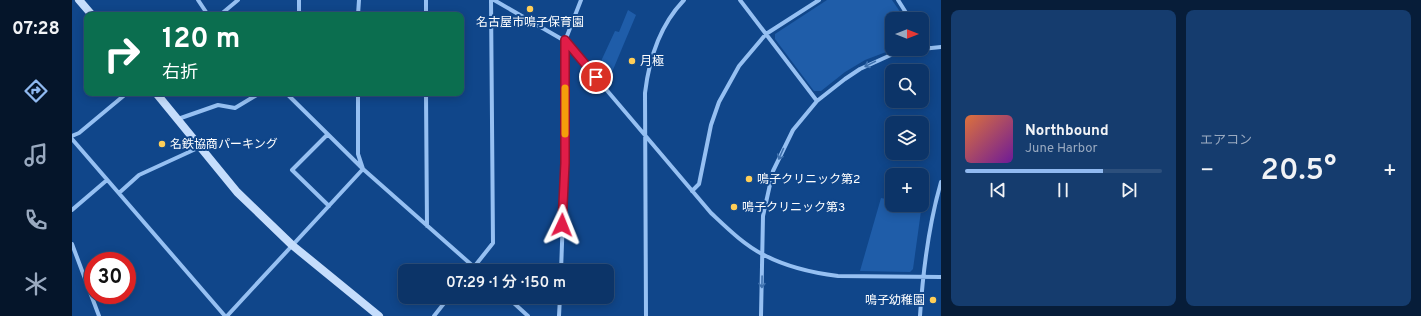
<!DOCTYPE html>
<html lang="ja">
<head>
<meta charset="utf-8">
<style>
	body { margin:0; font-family:Overpass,"Noto Sans JP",sans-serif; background:#153c6e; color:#f1f3f6; height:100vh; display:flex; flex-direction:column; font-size:15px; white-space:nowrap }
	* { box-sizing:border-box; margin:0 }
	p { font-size:13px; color:#9aaac0 }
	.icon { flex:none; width:22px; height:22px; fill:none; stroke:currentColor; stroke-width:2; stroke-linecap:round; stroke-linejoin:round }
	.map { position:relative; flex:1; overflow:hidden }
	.side { display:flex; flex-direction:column; gap:10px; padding:10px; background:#071d39; width:480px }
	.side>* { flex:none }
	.hud { position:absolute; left:12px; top:12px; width:380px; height:84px; border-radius:8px; box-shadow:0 2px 10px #0003,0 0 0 1px #2c4f7c; background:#0b6e4f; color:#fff; overflow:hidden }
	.needle { width:26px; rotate:90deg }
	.buttons { position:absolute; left:813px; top:12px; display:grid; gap:8px }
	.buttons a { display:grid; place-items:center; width:44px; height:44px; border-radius:8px; background:#0c3468; box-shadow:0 2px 10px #0003,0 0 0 1px #2c4f7c; font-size:20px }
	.speed { position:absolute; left:12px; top:252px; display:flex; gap:8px; font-size:20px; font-weight:700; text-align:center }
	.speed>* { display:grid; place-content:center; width:52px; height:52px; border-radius:50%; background:#0c3468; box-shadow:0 2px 10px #0003,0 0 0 1px #2c4f7c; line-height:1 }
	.speed .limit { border:6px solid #d22; background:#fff; color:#111 }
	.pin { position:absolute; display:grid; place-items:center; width:34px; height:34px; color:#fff; margin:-17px; border:2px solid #fff; border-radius:50%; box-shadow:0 1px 4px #0007 }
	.me { position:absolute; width:44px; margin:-22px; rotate:2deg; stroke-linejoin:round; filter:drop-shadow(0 0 3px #0008) }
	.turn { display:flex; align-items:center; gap:14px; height:84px; padding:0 12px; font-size:18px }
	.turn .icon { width:52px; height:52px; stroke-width:2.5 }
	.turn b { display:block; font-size:28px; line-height:34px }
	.big { font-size:30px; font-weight:600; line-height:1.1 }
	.side .widget { flex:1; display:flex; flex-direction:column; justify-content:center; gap:6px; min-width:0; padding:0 14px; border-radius:8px; background:#153c6e }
	.song { display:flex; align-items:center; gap:12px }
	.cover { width:48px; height:48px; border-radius:6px; background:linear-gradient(135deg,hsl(20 70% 55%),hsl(280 70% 35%)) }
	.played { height:4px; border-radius:2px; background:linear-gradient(90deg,#90b9f0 70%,#2c4f7c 70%) }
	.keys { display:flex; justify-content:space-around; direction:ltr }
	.heat { display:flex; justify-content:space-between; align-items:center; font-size:22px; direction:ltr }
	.side .tiles { flex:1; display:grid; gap:10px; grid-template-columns:repeat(2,1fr) }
	.trip { position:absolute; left:326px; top:264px; width:216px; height:40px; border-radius:8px; background:#0c3468; box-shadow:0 2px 10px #0003,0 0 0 1px #2c4f7c; font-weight:600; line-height:40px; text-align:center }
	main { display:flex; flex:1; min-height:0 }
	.dock { display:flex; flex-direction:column; width:72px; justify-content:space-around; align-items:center; background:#05152a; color:#9aaac0 }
	.dock .icon { width:28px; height:28px }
	.dock .current { color:#90b9f0 }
	.dock b { font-size:18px; color:#f1f3f6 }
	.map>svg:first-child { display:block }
	.green { fill:#1f5da9 }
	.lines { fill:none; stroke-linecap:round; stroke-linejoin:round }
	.street { stroke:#96c0f2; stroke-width:4 }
	.secondary { stroke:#c5ddfc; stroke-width:8 }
	.oneway { stroke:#3f71ae }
	.route-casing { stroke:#92132f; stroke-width:10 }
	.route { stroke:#e11d48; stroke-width:7 }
	.slow { stroke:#f59e0b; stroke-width:7 }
	.poi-dot { fill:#ffce57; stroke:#10468a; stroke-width:1.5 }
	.labels { text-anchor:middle; stroke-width:4; stroke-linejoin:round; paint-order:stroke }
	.poi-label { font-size:12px; fill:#fff; stroke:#10468a; text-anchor:start }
</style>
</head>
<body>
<main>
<nav class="dock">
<b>07:28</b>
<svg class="icon current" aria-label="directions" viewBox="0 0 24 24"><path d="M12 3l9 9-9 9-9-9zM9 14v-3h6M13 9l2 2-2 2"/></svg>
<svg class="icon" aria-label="music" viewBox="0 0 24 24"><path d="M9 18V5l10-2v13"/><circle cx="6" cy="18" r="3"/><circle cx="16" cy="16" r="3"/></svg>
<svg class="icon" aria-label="phone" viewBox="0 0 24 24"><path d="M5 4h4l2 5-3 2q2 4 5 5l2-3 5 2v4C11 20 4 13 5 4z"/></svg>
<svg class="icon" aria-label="climate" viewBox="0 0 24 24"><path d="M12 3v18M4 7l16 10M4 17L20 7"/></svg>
</nav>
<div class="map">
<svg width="869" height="316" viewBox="0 0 869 316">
	<rect width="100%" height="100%" fill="#10468a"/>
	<path class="green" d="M755,0H820L833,19H820V49H822L793,60L773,72L749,91H742L703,39V34Z
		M556,10L564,15L535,84L524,72L543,31L547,32Z
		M809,198L820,200V205H832V207L849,211L841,269L838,272L788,271Z"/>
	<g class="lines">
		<path class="street" d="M126,0L136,15
			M354,0V15
			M422,0L493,41L639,213C655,228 672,245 692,255C715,267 741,273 766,276L869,277
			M668,0L745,101
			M826,0L838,19
			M148,15L166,0
			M227,15V0
			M286,15L287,0
			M850,37L857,48
			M850,49L869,47
			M214,93L291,169L402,267L398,271
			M354,93L355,226
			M106,119L146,105L163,108L188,93
			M255,135L220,170L257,206
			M0,136L7,133L55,93
			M0,139L153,316
			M620,191L627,184L639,125L647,102L667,66L694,34L747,0
			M47,193L67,175L128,147
			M0,210L35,180
			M0,244L27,316
			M406,271L402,267L421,243L419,0
			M489,271L493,163V41L509,0
			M435,297L456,316
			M155,316L291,169L286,154V93
			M362,316L377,297
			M487,316L488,297
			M574,316L573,93C577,59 587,26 612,0
			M689,316L691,216L701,171L721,130L745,101L773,79L788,69L821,54L849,49
			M848,316C851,270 856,227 869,182"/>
		<path class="secondary" d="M7,0L20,15
			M84,93L165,192L220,245L307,316"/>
	</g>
	<defs><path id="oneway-shaft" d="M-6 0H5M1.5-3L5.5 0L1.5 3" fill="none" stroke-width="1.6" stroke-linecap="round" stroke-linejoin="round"/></defs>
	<g class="oneway">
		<use href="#oneway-shaft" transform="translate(798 64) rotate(154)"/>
		<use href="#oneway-shaft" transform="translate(709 154) rotate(114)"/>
		<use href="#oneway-shaft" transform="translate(690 282) rotate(91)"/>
	</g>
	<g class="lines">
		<g class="route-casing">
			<path id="route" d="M490,225L493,163V40L524,77"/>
		</g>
		<use href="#route" class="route"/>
		<path class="slow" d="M493,134V88"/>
	</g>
	<g class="poi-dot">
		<circle cx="458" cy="9" r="4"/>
		<circle cx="560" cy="61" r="4"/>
		<circle cx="90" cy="144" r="4"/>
		<circle cx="677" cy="179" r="4"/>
		<circle cx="662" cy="207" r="4"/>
		<circle cx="861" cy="300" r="4"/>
	</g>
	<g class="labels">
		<g class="poi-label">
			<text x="458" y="26" text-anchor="middle">名古屋市鳴子保育園</text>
			<text x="568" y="65">月極</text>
			<text x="98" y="148">名鉄協商パーキング</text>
			<text x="685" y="183">鳴子クリニック第2</text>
			<text x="670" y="211">鳴子クリニック第3</text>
			<text x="853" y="304" text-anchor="end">鳴子幼稚園</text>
		</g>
	</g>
</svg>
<div class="buttons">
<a><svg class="needle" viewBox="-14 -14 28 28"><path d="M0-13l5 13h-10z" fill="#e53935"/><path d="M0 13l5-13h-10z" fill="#9aaac0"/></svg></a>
<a><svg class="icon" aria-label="search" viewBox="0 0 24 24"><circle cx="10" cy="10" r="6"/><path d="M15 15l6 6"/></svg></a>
<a><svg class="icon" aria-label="layers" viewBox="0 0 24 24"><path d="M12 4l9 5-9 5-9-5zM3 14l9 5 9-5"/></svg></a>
<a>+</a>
</div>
<div class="speed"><div class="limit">30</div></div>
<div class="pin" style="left:524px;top:77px;background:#d93025"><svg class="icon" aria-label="arrive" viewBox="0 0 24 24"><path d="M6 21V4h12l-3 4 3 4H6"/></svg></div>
<svg class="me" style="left:490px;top:225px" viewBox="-20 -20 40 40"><path d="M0-17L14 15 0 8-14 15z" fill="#e11d48" stroke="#fff" stroke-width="4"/></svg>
<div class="trip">07:29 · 1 分 · 150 m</div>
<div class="hud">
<div class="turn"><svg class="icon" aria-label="right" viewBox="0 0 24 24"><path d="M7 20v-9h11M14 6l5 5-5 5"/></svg><div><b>120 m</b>右折</div></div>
</div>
</div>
<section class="side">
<div class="tiles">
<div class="widget">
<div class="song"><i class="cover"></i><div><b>Northbound</b><p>June Harbor</p></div></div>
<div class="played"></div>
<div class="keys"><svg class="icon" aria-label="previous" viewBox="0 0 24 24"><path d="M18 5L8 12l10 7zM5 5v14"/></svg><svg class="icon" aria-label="pause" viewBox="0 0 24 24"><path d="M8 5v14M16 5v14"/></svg><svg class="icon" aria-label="next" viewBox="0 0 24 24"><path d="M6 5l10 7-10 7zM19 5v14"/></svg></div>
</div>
<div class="widget"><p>エアコン</p>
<div class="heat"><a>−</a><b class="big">20.5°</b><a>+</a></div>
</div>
</div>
</section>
</main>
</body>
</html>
